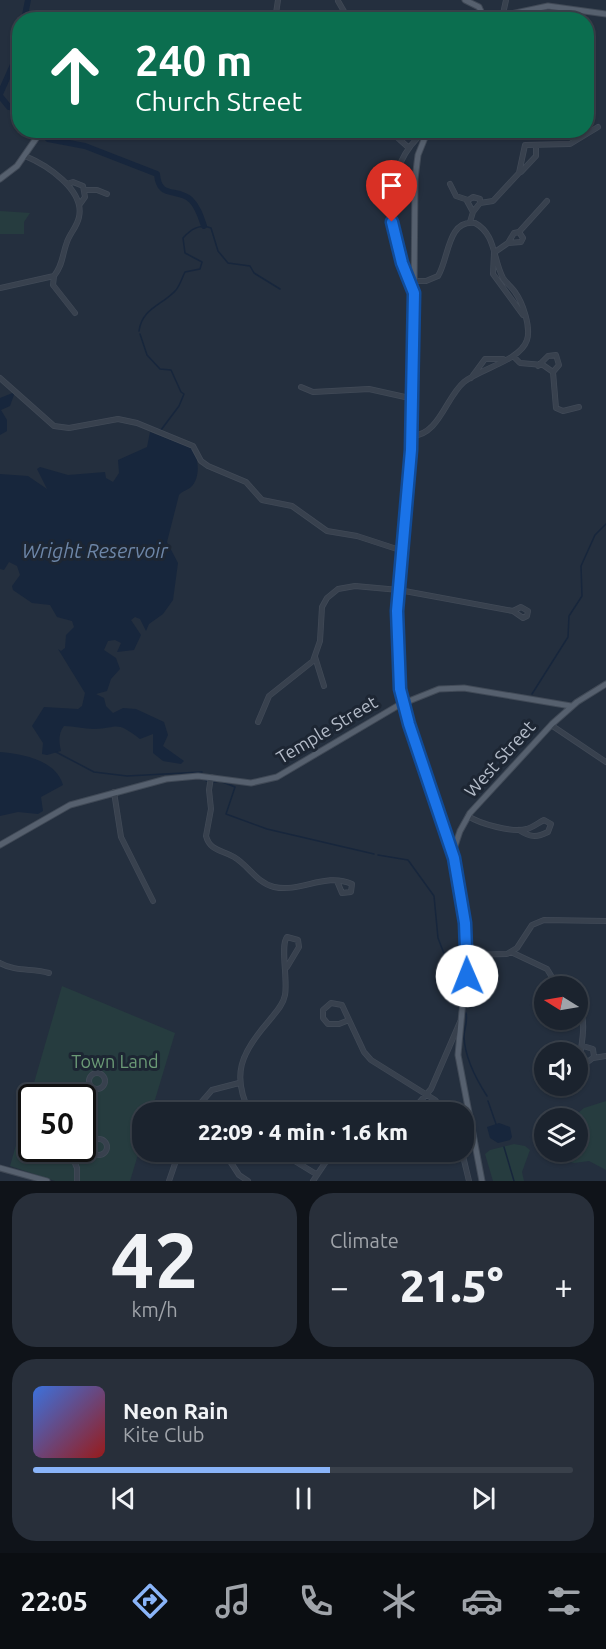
<!DOCTYPE html>
<html lang="en">
<head>
<meta charset="utf-8">
<style>
	body { margin:0; font-family:Ubuntu,sans-serif; background:#282f3a; color:#f1f3f6; height:100vh; display:flex; flex-direction:column; font-size:22px; white-space:nowrap }
	* { box-sizing:border-box; margin:0 }
	p { font-size:20px; color:#a0a4aa }
	.icon { flex:none; width:33px; height:33px; fill:none; stroke:currentColor; stroke-width:2; stroke-linecap:round; stroke-linejoin:round }
	.map { position:relative; height:1181px; overflow:hidden }
	.side { display:flex; flex-direction:column; gap:12px; padding:12px; background:#0f1319; flex:1 }
	.side>* { flex:none }
	.guide { position:absolute; left:12px; top:12px; width:582px; height:126px; border-radius:24px; box-shadow:0 2px 4px #0004,0 0 0 2px #39404a; background:#0b6e4f; color:#fff; overflow:hidden }
	.needle { width:39px; rotate:281deg }
	.fabs { position:absolute; left:534px; top:976px; display:grid; gap:12px }
	.fabs a { display:grid; place-items:center; width:54px; height:54px; border-radius:50%; background:#1b232e; box-shadow:0 2px 4px #0004,0 0 0 2px #39404a; font-size:30px }
	.speed { position:absolute; left:18px; top:1084px; display:flex; gap:12px; font-size:30px; font-weight:700; text-align:center }
	.speed>* { display:grid; place-content:center; width:78px; height:78px; border-radius:50%; background:#1b232e; box-shadow:0 2px 4px #0004,0 0 0 2px #39404a; line-height:1 }
	.speed .limit { border:3px solid #111; border-radius:9px; background:#fff; color:#111 }
	.pin { position:absolute; display:grid; place-items:center; width:51px; height:51px; color:#fff; margin:-62px -26px; border-radius:50% 50% 50% 0; rotate:-45deg; box-shadow:0 0 6px #0007 }
	.pin .icon { rotate:45deg }
	.me { position:absolute; width:66px; margin:-33px; rotate:359deg; stroke-linejoin:round; filter:drop-shadow(0 0 4px #0008) }
	.turn { display:flex; align-items:center; gap:21px; height:126px; padding:0 24px; font-size:27px }
	.turn .icon { width:78px; height:78px; stroke-width:2.5 }
	.turn b { display:block; font-size:42px; line-height:51px }
	.big { font-size:45px; font-weight:800; line-height:1.1 }
	.side .card { flex:1; display:flex; flex-direction:column; justify-content:center; gap:9px; min-width:0; padding:0 21px; border-radius:24px; background:#282f3a }
	.side .dial { align-items:center; gap:0 }
	.dial b { font-size:78px; line-height:1 }
	.song { display:flex; align-items:center; gap:18px }
	.cover { width:72px; height:72px; border-radius:9px; background:linear-gradient(135deg,hsl(220 70% 55%),hsl(0 70% 35%)) }
	.played { height:6px; border-radius:3px; background:linear-gradient(90deg,#8ab4f8 55%,#39404a 55%) }
	.keys { display:flex; justify-content:space-around; direction:ltr }
	.heat { display:flex; justify-content:space-between; align-items:center; font-size:33px; direction:ltr }
	.side .tiles { flex:1; display:grid; gap:12px; grid-template-columns:1fr 1fr }
	.card:last-child { grid-column:span 2 }
	.trip { position:absolute; left:132px; top:1102px; width:342px; height:60px; border-radius:24px; background:#1b232e; box-shadow:0 2px 4px #0004,0 0 0 2px #39404a; font-weight:800; line-height:60px; text-align:center }
	.tabs { display:flex; height:96px; justify-content:space-around; align-items:center; background:#0b0e12; color:#a0a4aa }
	.tabs .icon { width:42px; height:42px }
	.tabs .selected { color:#8ab4f8 }
	.tabs b { font-size:27px; color:#f1f3f6 }
	.map>svg:first-child { display:block }
	.green { fill:#263c3f; fill-rule:evenodd }
	.water { fill:#17263c }
	.lines { fill:none; stroke-linecap:round; stroke-linejoin:round }
	.stream { stroke:#17263c; stroke-width:1.5 }
	.river { stroke:#17263c; stroke-width:6 }
	.minor-casing { stroke:#414a57; stroke-width:6 }
	.major-casing { stroke:#414a57; stroke-width:7 }
	.minor { stroke:#38414e; stroke-width:4.5 }
	.major { stroke:#56606e; stroke-width:5 }
	.route-casing { stroke:#114b97; stroke-width:15 }
	.route { stroke:#1a73e8; stroke-width:10 }
	.labels { text-anchor:middle; stroke-width:6; stroke-linejoin:round; paint-order:stroke }
	.street-label { font-size:18px; fill:#b4bcc9; stroke:#1d2633 }
	.park-label { font-size:18px; fill:#6b9a76; stroke:#1d2633 }
	.water-label { font-size:20px; font-style:italic; fill:#6d86a8; stroke:#1d2633 }
</style>
</head>
<body>
<div class="map">
<svg width="606" height="1181" viewBox="0 0 606 1181">
	<rect width="100%" height="100%" fill="#242f3e"/>
	<path class="green" d="M0,211L30,213L24,222V234H0Z
		M62,986L175,1033L151,1113H142V1141L130,1181H55L10,1166ZM32,1098H82V1149H32Z
		M606,1101V1170L589,1161L574,1163L562,1160L558,1152H578V1119H571L584,1108Z
		M514,1144L525,1146L530,1150L522,1172L524,1181H493L485,1154L490,1150Z"/>
	<path class="water" d="M15,392L10,406L1,410L7,420V431L0,435V398Z
		M150,432L194,449C198,460 201,477 191,487C188,490 182,491 179,495L167,542L178,563L173,600L163,614L149,624L146,631L140,619L135,617L131,620L141,635L134,650L117,652L121,643L115,640L108,641L104,650L116,658L120,669L111,679L107,691L96,694L104,698L106,706L113,713L123,708L136,709L164,722L168,735L163,746L184,761L181,764L163,761L153,753V734L140,739C115,720 120,728 94,729C84,729 74,726 64,726C58,733 59,743 61,751L47,755L42,754L43,743L32,726L44,707L78,709L82,706L85,693L58,649L61,651L65,648L66,635L74,627L72,621L57,617L50,605L32,603L13,590L12,586L20,575L17,566L9,562L4,570L0,569V474L28,476L47,489L37,469L40,467L68,475L105,472L106,478L113,482L119,473L118,460L147,447Z
		M0,752C23,754 56,760 63,785L41,797L43,811L38,814L18,812L0,816Z
		M499,1123L510,1127L512,1137L510,1140L498,1143L490,1138L487,1127Z"/>
	<g class="lines">
		<path class="stream" d="M139,331C142,308 163,305 176,290C180,285 182,278 185,272L200,269L202,262L185,253L183,238C191,229 199,224 211,228L218,251L228,263L250,266L254,273L280,289
			M140,334L147,355L160,369L171,370L181,392L184,394L179,406L161,430
			M532,694L568,637L569,616L582,596L581,566L595,535L606,524
			M56,752L94,772L127,776L202,772
			M205,780L207,781
			M214,782L220,781L235,787L226,814L267,829L374,854
			M378,855L408,860L434,896L438,938L460,995L459,1010
			M466,1013C468,1023 464,1028 464,1037C465,1059 476,1079 487,1096
			M488,1101L496,1124
			M504,1147L514,1181"/>
		<path class="river" d="M24,20L28,0
			M0,94L20,49
			M0,96L9,107L20,108
			M43,132L48,139L85,146L157,174C159,200 177,187 191,200C198,207 201,217 204,226"/>
		<g class="minor-casing">
			<path id="minor" d="M338,1L349,20
				M503,14L506,0
				M275,20L278,0
				M389,130L409,148
				M25,156C47,165 85,190 79,217C77,227 70,233 67,242C62,255 63,265 54,276
				M521,172L536,156V145
				M67,184L73,182L83,186L85,197L80,204
				M450,184L456,196L468,200
				M85,190H97L107,194
				M480,203L493,201L519,173L525,145L570,144L598,127
				M470,222L473,212L480,203V199L473,197L467,201L473,212
				M519,232L523,238L521,242L508,243L514,233L519,232L547,201
				M495,252L508,243
				M494,253L493,274L523,315
				M0,288L54,276L53,285L75,313
				M413,290C391,238 375,172 426,130
				M513,356L520,363L543,365L553,372
				M538,366L548,356L556,355L559,365L553,372
				M553,372L556,408L563,411L579,407
				M0,378L54,426L69,428L118,419L137,423L193,446L201,461L208,466L246,482L262,500L292,506L327,531L357,536L403,551
				M471,378L485,359H503
				M301,387L313,392L369,389L414,399
				M412,436C439,435 446,397 464,382C481,368 520,361 527,340C531,327 523,303 515,292C512,287 506,283 503,278C493,260 496,234 475,223C447,219 449,259 438,276L426,281H414
				M521,607L528,611L527,616L523,618L513,611Z
				M315,657L324,686
				M258,722L269,696L313,661L320,641L322,607L327,598L338,589L355,586L399,590L513,611
				M551,725L606,762
				M211,777L209,790L211,809L206,836C210,851 222,850 234,857C248,865 257,883 274,887C301,893 325,872 352,884L351,892L342,893L337,881
				M114,792L121,837L153,901
				M468,816C480,824 513,833 527,829C533,827 538,823 544,820L551,824L548,832C536,838 530,837 519,830
				M511,952L547,969L558,987
				M467,955L507,954L517,948L532,925L544,920L606,921
				M0,963C16,972 32,968 49,973
				M578,1006C587,1019 582,1041 580,1056L582,1060L589,1061L594,1057L593,1049L583,1046
				M349,1020L339,1024H328L323,1018V1010L331,1003L342,1005L364,1052L371,1060L435,1100L446,1113
				M593,1058L606,1056
				M89 1081a8 8 0 1 1 16 0a8 8 0 1 1-16 0Z
				M82,1111L93,1088
				M192,1113L212,1090L239,1083
				M250,1113C231,1075 241,1053 268,1022C274,1014 283,1006 285,995C288,980 280,945 287,937L298,940L299,947L287,967
				M410,1113L431,1089L460,1022
				M91 1147a8 8 0 1 1 16 0a8 8 0 1 1-16 0Z
				M82,1141L91,1143
				M69,1149L77,1168V1181
				M224,1152L239,1175L248,1181
				M280,1152L316,1174
				M462,1152L469,1181
				M169,1181L179,1152
				M313,1181L325,1163L339,1152"/>
		</g>
		<g class="major-casing">
			<path id="major" d="M465,0L479,7L485,20
				M482,20L548,6L606,14
				M428,130L418,155L415,179L413,416L397,611V656L402,703L454,858
				M0,179L17,166L42,130
				M0,845L70,805L166,779L198,776L251,783L277,777L399,705L439,689L464,688L571,706
				M0,1168L47,1181
				M482,1181L458,1055L467,955L465,923L454,869V849L460,831L470,813L552,724L577,702L606,684"/>
		</g>
		<use href="#minor" class="minor"/>
		<use href="#major" class="major"/>
	</g>
	<g class="lines">
		<g class="route-casing">
			<path id="route" d="M392,222L402,263L414,293L411,450L397,611L400,689L409,724L454,858L465,923L467,976"/>
		</g>
		<use href="#route" class="route"/>
	</g>
	<g class="labels">
		<g class="street-label">
			<text transform="translate(327 730) rotate(-31)" y="6">Temple Street</text>
			<text transform="translate(500 759) rotate(-48)" y="6">West Street</text>
		</g>
		<g class="park-label">
			<text x="115" y="1068">Town Land</text>
		</g>
		<g class="water-label">
			<text x="95" y="558">Wright Reservoir</text>
		</g>
	</g>
</svg>
<div class="fabs">
<a><svg class="needle" viewBox="-14 -14 28 28"><path d="M0-13l5 13h-10z" fill="#e53935"/><path d="M0 13l5-13h-10z" fill="#a0a4aa"/></svg></a>
<a><svg class="icon" aria-label="sound" viewBox="0 0 24 24"><path d="M4 9h4l5-4v14l-5-4H4zM17 9q2 3 0 6"/></svg></a>
<a><svg class="icon" aria-label="layers" viewBox="0 0 24 24"><path d="M12 4l9 5-9 5-9-5zM3 14l9 5 9-5"/></svg></a>
</div>
<div class="speed"><div class="limit">50</div></div>
<div class="pin" style="left:392px;top:222px;background:#d93025"><svg class="icon" aria-label="arrive" viewBox="0 0 24 24"><path d="M6 21V4h12l-3 4 3 4H6"/></svg></div>
<svg class="me" style="left:467px;top:976px" viewBox="-20 -20 40 40"><circle r="19" fill="#fff"/><path d="M0-13L10 11 0 6-10 11z" fill="#1a73e8"/></svg>
<div class="trip">22:09 · 4 min · 1.6 km</div>
<div class="guide">
<div class="turn"><svg class="icon" aria-label="ahead" viewBox="0 0 24 24"><path d="M12 20V5M6 11l6-6 6 6"/></svg><div><b>240 m</b>Church Street</div></div>
</div>
</div>
<section class="side">
<div class="tiles">
<div class="card dial"><b>42</b><p>km/h</p></div>
<div class="card"><p>Climate</p>
<div class="heat"><a>−</a><b class="big">21.5°</b><a>+</a></div>
</div>
<div class="card">
<div class="song"><i class="cover"></i><div><b>Neon Rain</b><p>Kite Club</p></div></div>
<div class="played"></div>
<div class="keys"><svg class="icon" aria-label="previous" viewBox="0 0 24 24"><path d="M18 5L8 12l10 7zM5 5v14"/></svg><svg class="icon" aria-label="pause" viewBox="0 0 24 24"><path d="M8 5v14M16 5v14"/></svg><svg class="icon" aria-label="next" viewBox="0 0 24 24"><path d="M6 5l10 7-10 7zM19 5v14"/></svg></div>
</div>
</div>
</section>
<nav class="tabs">
<b>22:05</b>
<svg class="icon selected" aria-label="directions" viewBox="0 0 24 24"><path d="M12 3l9 9-9 9-9-9zM9 14v-3h6M13 9l2 2-2 2"/></svg>
<svg class="icon" aria-label="music" viewBox="0 0 24 24"><path d="M9 18V5l10-2v13"/><circle cx="6" cy="18" r="3"/><circle cx="16" cy="16" r="3"/></svg>
<svg class="icon" aria-label="phone" viewBox="0 0 24 24"><path d="M5 4h4l2 5-3 2q2 4 5 5l2-3 5 2v4C11 20 4 13 5 4z"/></svg>
<svg class="icon" aria-label="climate" viewBox="0 0 24 24"><path d="M12 3v18M4 7l16 10M4 17L20 7"/></svg>
<svg class="icon" aria-label="car" viewBox="0 0 24 24"><path d="M5 17H2v-5l4-1 3-4h7l3 4 3 1v5h-3M9 17h6M6 11h13"/><circle cx="7" cy="17" r="2"/><circle cx="17" cy="17" r="2"/></svg>
<svg class="icon" aria-label="filters" viewBox="0 0 24 24"><path d="M4 7h16M4 17h16"/><circle cx="9" cy="7" r="2"/><circle cx="15" cy="17" r="2"/></svg>
</nav>
</body>
</html>
